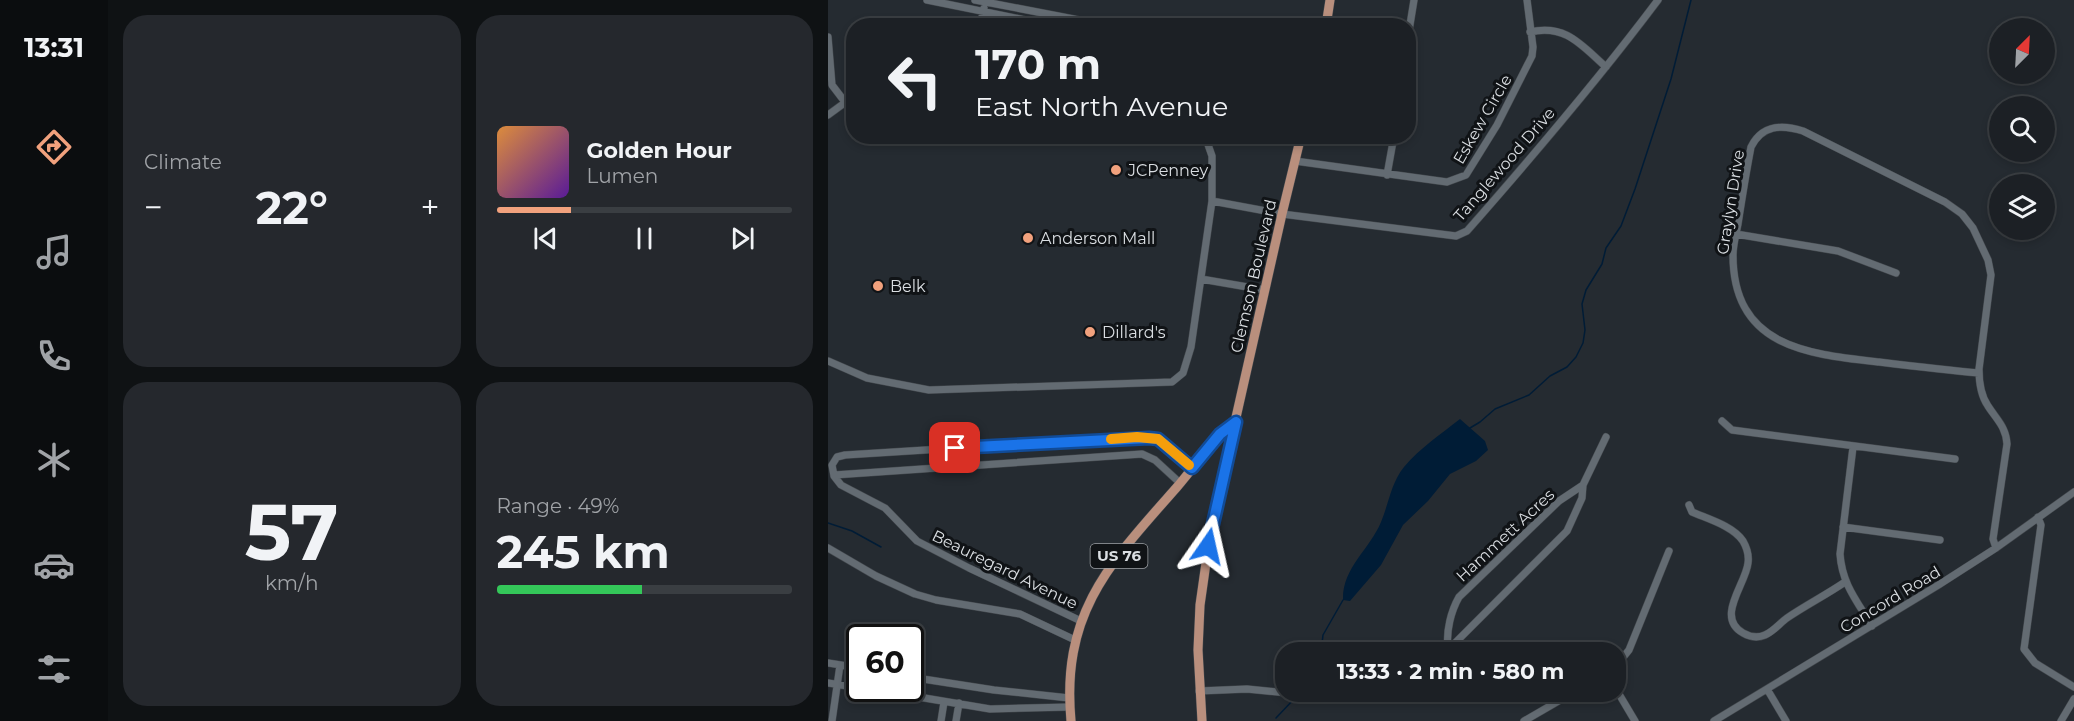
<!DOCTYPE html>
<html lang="en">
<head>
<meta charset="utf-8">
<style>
	body { margin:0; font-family:Montserrat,sans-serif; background:#25282d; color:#f1f3f6; height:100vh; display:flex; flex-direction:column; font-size:22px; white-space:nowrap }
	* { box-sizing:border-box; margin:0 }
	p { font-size:20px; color:#a0a3a7 }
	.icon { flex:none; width:33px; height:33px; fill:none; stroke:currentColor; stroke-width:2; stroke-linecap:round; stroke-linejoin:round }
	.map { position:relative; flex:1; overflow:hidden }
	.side { display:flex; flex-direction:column; gap:15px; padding:15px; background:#0f1214; width:720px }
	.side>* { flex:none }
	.banner { position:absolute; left:18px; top:18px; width:570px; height:126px; border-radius:24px; box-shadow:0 3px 9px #0003,0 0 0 2px #3a3e42; background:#1c2025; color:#f1f3f6; overflow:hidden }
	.needle { width:39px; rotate:24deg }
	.fabs { position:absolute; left:1161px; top:18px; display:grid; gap:12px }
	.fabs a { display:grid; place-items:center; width:66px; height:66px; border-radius:50%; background:#1c2025; box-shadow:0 3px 9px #0003,0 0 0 2px #3a3e42; font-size:30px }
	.speed { position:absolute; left:18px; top:624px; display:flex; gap:12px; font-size:30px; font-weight:700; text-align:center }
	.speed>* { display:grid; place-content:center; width:78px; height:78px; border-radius:50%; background:#1c2025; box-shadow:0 3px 9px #0003,0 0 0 2px #3a3e42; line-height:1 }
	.speed .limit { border:3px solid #111; border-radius:9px; background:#fff; color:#111 }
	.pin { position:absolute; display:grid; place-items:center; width:51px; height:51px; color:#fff; margin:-26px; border-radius:12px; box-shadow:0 3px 9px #0006 }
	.me { position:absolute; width:66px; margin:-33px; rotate:11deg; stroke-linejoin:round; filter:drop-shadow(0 0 4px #0008) }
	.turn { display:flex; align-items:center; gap:21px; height:126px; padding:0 30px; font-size:27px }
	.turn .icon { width:78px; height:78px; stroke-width:2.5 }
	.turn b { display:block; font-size:42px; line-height:51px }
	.big { font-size:45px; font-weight:700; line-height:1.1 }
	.side .card { flex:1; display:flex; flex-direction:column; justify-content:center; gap:9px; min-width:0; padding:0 21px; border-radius:24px; background:#25282d }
	.side .dial { align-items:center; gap:0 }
	.dial b { font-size:78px; line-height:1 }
	.song { display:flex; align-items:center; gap:18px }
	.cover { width:72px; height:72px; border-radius:9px; background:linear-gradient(135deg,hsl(30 70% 55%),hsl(270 70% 35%)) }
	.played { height:6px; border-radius:3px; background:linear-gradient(90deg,#f1a17d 25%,#3a3e42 25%) }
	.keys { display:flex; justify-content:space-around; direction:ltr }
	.heat { display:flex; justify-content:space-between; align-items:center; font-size:33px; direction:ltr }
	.charge { height:9px; border-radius:4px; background:linear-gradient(90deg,#34c759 49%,#3a3e42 0) }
	.side .tiles { flex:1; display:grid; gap:15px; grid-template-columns:repeat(2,1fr) }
	.trip { position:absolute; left:447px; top:642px; width:351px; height:60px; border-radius:24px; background:#1c2025; box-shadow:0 3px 9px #0003,0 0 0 2px #3a3e42; font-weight:700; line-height:60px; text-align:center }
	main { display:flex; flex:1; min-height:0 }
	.tab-bar { display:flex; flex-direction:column; width:108px; justify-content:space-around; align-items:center; background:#0b0d0f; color:#a0a3a7 }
	.tab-bar .icon { width:42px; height:42px }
	.tab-bar .current { color:#f1a17d }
	.tab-bar b { font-size:27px; color:#f1f3f6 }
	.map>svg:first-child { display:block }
	.water { fill:#001c36 }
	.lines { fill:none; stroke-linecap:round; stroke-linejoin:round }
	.stream { stroke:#001c36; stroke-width:1.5 }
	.minor-casing { stroke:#43484d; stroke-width:8 }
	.major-casing { stroke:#43484d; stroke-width:10 }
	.minor { stroke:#636b72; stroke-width:7 }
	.major { stroke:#b98f7d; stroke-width:9 }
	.route-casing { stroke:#114b97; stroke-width:15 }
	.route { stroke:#1a73e8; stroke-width:10 }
	.slow { stroke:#f59e0b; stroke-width:10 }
	.poi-dot { fill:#f1a17d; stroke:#101316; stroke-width:2 }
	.labels { text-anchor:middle; stroke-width:6; stroke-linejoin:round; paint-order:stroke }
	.shield { fill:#101316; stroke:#9da1a5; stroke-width:1.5 }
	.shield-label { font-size:15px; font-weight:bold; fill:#dadee2 }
	.street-label { font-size:16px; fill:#dadee2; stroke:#101316 }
	.poi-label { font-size:16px; fill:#dadee2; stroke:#101316; text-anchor:start }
</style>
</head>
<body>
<main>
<nav class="tab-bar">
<b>13:31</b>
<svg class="icon current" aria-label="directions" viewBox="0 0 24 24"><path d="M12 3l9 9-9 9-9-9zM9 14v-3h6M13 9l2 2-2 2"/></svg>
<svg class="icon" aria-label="music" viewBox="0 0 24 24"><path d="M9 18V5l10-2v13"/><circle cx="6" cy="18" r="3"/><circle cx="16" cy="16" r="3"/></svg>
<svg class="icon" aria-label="phone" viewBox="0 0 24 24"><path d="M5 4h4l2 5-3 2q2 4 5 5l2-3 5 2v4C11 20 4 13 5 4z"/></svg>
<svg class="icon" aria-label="climate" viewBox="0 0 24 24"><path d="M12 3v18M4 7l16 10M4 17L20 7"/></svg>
<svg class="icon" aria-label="car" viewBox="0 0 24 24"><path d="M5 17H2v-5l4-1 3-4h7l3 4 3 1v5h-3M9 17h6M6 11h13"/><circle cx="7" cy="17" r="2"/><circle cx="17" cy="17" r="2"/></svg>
<svg class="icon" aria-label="filters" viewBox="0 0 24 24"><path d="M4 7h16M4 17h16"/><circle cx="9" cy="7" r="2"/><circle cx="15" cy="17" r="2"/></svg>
</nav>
<section class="side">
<div class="tiles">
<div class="card"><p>Climate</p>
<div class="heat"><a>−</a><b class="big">22°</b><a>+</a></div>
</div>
<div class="card">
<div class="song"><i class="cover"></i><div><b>Golden Hour</b><p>Lumen</p></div></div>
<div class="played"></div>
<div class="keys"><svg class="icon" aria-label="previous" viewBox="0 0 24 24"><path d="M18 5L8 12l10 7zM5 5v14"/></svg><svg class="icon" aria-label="pause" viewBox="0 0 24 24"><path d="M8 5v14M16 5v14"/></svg><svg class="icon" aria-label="next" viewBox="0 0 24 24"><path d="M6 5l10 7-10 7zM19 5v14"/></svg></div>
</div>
<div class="card dial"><b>57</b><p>km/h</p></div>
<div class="card"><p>Range · 49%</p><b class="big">245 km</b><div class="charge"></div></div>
</div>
</section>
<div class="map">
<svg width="1246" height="721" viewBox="0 0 1246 721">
	<rect width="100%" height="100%" fill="#252b31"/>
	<path class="water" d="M632,419L657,441L660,450L648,461L622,474L600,501L575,525L553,565L522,601L515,600C514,568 542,549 553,522C561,503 563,483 576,467C592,448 613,434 632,419Z"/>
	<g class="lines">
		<path class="stream" d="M642,428L652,422L667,409L701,395L722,376L739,367L748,357L755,343L757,330L754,304L758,290L774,264L778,248L793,226L807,189L843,79L863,0
			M0,523L24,531L53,547
			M493,652L495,635L515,600
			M448,718L466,699"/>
		<g class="minor-casing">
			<path id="minor" d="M99,0L227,26
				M147,0L282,26
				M152,26L156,8
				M702,32C738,24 753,45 778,67
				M0,37L4,85L17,102
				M580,37L586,0
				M0,115L26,96
				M467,161L619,182L638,175L669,125L704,56L705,47L699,0
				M559,175L566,136
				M384,201L454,214L628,236L639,231C705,156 770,80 830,0
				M908,234L1010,251L1068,273
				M373,279L437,290
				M0,361L39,378L101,390L344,382L355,373L363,347L384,201V156L377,136
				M1151,373C1117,370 1084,366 1051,362C979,354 905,347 905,255C905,245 908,234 910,224C914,198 918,173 923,147C934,125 953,124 975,131L1117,202L1134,214L1145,228L1160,260L1163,275L1151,369C1151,381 1153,396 1160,406C1169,420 1178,427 1179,444L1165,539L1168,548
				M894,421L904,430L1127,459
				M1025,447L1012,554C1014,584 1029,601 1044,626
				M6,475L314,454L327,460L352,483
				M755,485L731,501L631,597C623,611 618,631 620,647H623L739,531L754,498L755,485L778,437
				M861,505L864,512C880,519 905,526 915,541C919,548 921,556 920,563C918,584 887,617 915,633C922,637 930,638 937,635C946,631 952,623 959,618C978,605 998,595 1017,582
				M1210,517L1213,525L1196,649L1207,663L1246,687
				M1015,527L1112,540
				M0,548L48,576L87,594L108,600L192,614L247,640
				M253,621L141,568L89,541L57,508L13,485L6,476L4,465L9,457L17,455L309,437L330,439L365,468
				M0,663L32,668
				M788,666L801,650L841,551
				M82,677L166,690L241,698
				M0,683L32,688
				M37,688L162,709L242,707
				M788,689L807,721
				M939,689L958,721
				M371,691L419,689L480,695L514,692
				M4,721L12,665
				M113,721L116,702
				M128,721L131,703
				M696,721L746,692
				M886,721L1112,584L1168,548L1246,492
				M1233,721L1246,699"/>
		</g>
		<g class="major-casing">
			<path id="major" d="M498,26L502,0
				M243,721C233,612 282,563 349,487C368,465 384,440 408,422
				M374,721L370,650L372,605L383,528L454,214L473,136"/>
		</g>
		<use href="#minor" class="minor"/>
		<use href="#major" class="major"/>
	</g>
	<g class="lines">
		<g class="route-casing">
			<path id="route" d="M127,448L321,438L330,439L364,468L392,434L408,422L380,546"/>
		</g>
		<use href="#route" class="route"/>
		<path class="slow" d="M283,439L309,437L330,439L361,465"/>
	</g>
	<g class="poi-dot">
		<circle cx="288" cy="170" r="6"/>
		<circle cx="200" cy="238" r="6"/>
		<circle cx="50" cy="286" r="6"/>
		<circle cx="262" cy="332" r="6"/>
	</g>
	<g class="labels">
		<rect class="shield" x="262.5" y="544" width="57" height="24" rx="4.5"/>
		<g class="shield-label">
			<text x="291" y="561">US 76</text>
		</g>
		<g class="street-label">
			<text transform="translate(654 119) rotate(-60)" y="6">Eskew Circle</text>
			<text transform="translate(676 164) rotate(-49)" y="6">Tanglewood Drive</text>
			<text transform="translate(902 202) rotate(-81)" y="6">Graylyn Drive</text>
			<text transform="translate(425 276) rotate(-77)" y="6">Clemson Boulevard</text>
			<text transform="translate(677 535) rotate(-43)" y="6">Hammett Acres</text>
			<text transform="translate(177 569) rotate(26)" y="6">Beauregard Avenue</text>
			<text transform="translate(1062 599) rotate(-31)" y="6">Concord Road</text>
		</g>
		<g class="poi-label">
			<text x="300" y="176">JCPenney</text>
			<text x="212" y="244">Anderson Mall</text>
			<text x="62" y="292">Belk</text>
			<text x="274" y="338">Dillard's</text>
		</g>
	</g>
</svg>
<div class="fabs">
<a><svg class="needle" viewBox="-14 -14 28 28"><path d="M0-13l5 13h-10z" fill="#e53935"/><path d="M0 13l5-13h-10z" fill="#a0a3a7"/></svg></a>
<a><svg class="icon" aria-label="search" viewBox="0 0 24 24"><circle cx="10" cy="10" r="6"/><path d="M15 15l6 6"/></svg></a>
<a><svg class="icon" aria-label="layers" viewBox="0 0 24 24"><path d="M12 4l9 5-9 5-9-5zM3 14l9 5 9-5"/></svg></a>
</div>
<div class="speed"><div class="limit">60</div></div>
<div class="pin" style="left:127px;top:448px;background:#d93025"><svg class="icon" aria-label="arrive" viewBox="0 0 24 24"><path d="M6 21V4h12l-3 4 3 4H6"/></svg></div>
<svg class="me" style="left:380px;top:546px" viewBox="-20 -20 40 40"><path d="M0-17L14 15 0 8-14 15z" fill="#1a73e8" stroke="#fff" stroke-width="4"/></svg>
<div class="trip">13:33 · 2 min · 580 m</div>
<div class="banner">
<div class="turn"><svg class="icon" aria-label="left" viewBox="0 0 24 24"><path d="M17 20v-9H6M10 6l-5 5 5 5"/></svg><div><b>170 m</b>East North Avenue</div></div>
</div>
</div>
</main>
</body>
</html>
